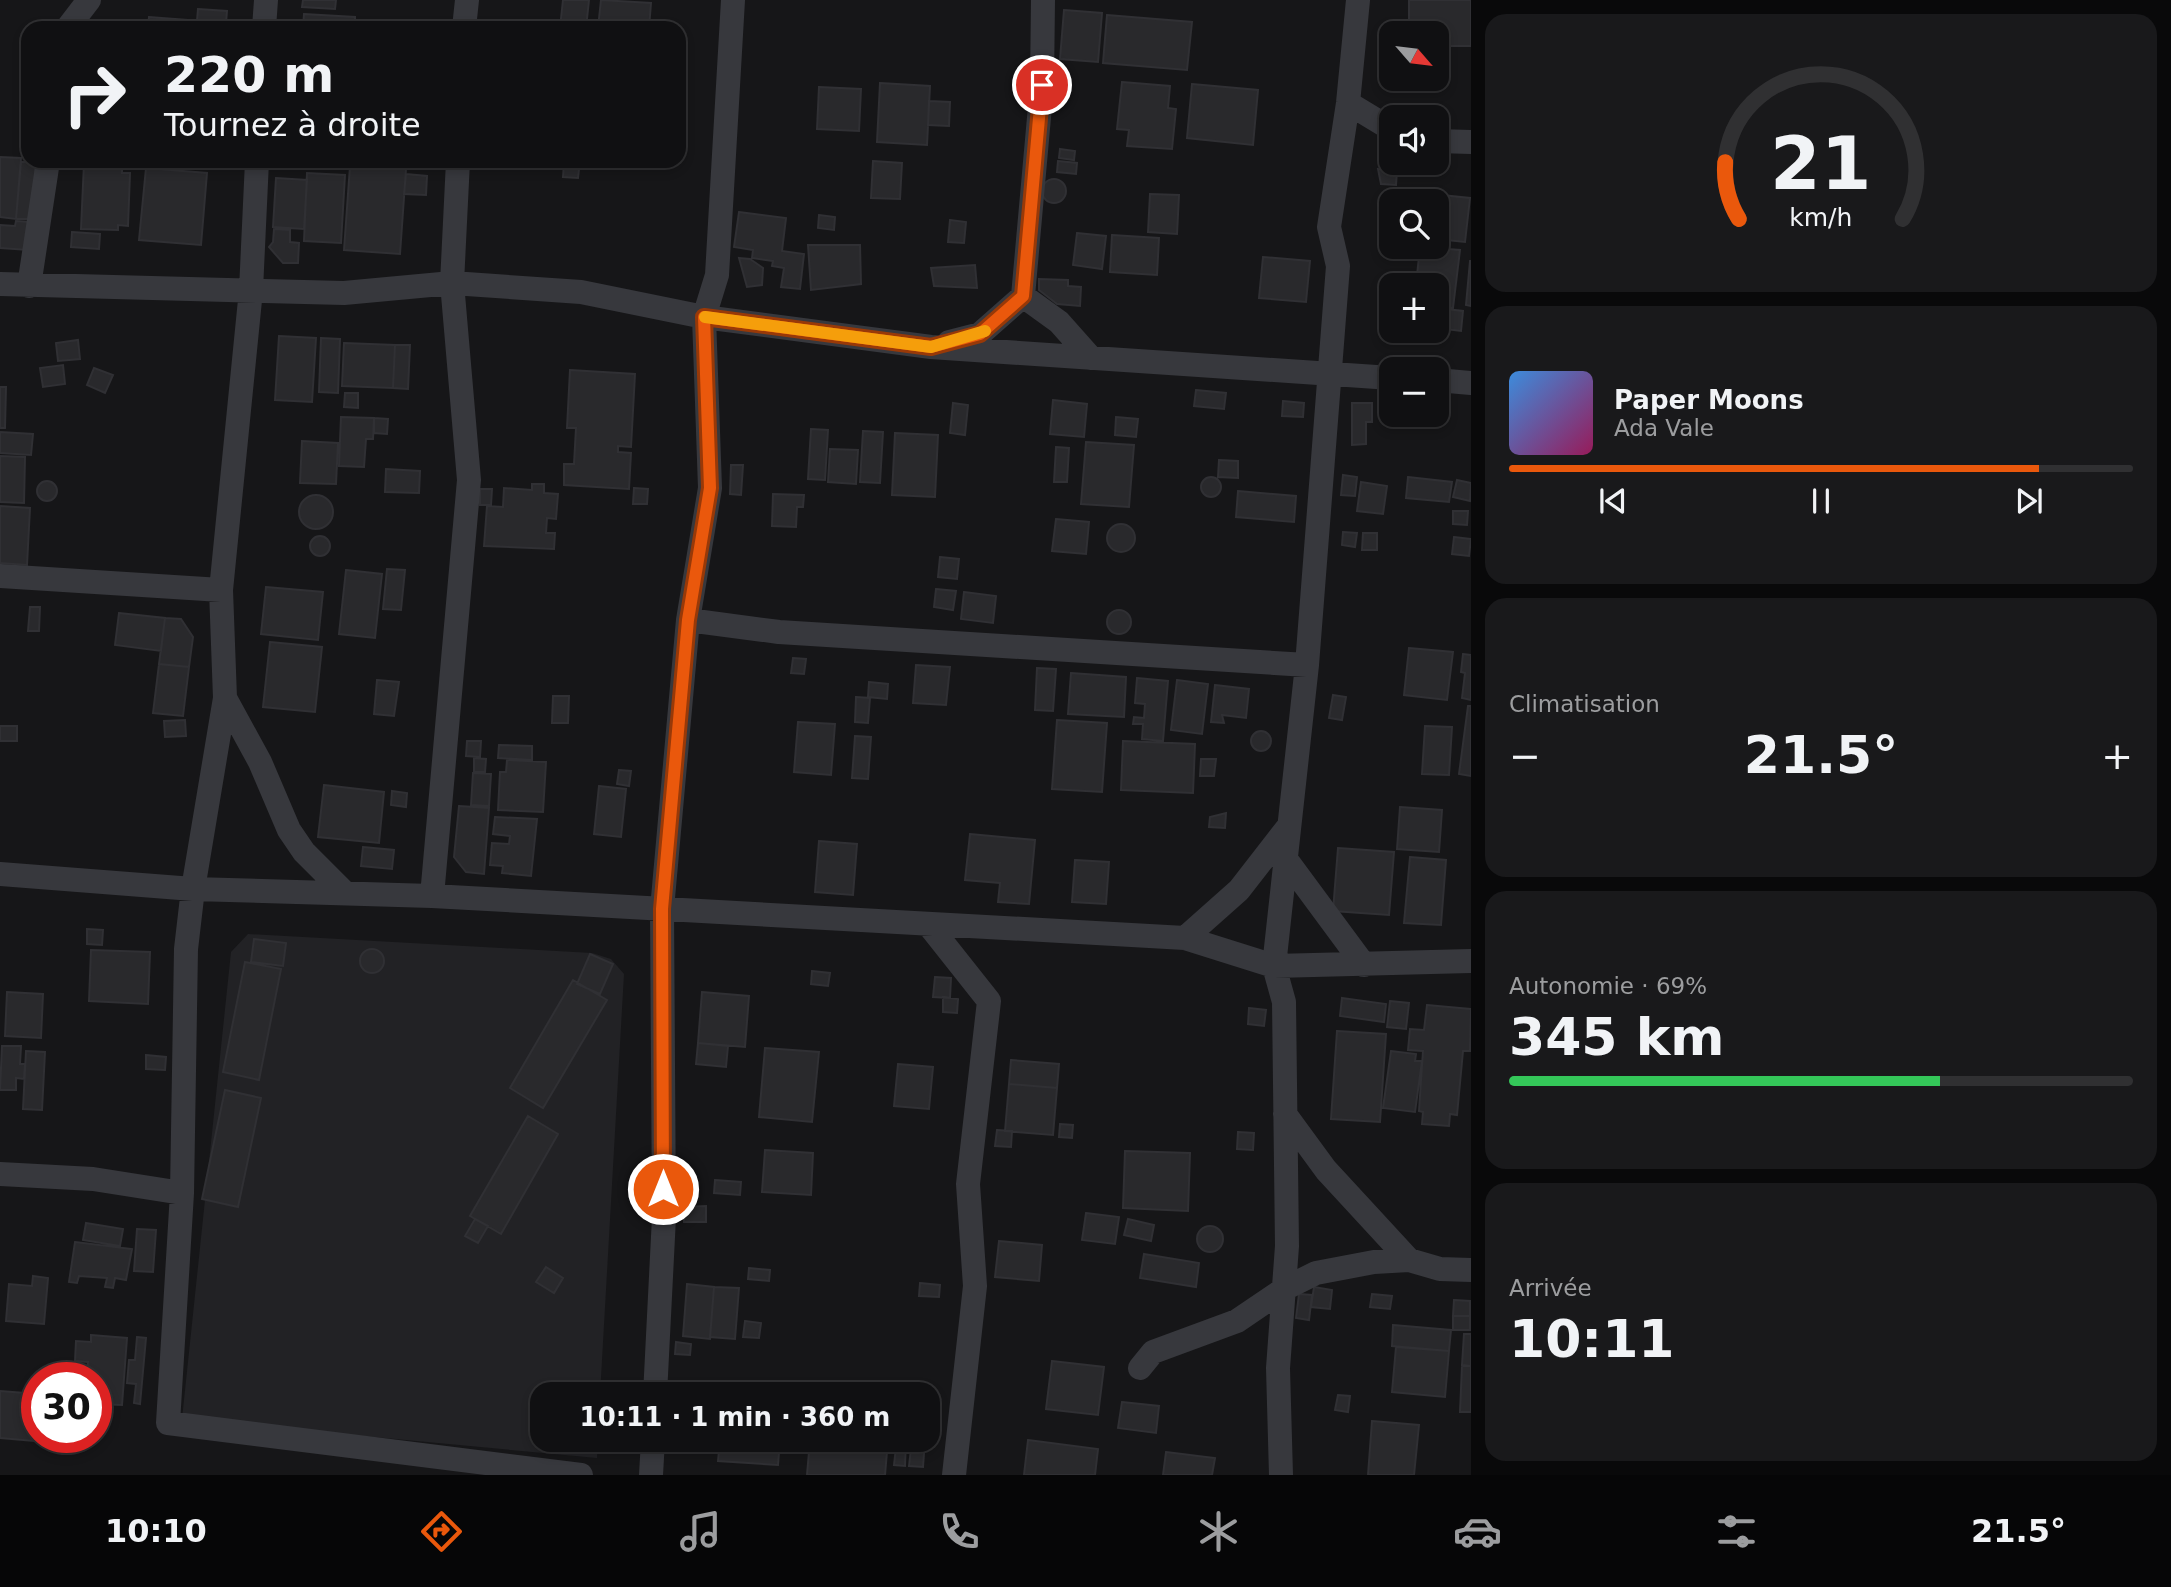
<!DOCTYPE html>
<html lang="fr">
<head>
<meta charset="utf-8">
<style>
	body { margin:0; font-family:"DejaVu Sans",sans-serif; background:#19191b; color:#f1f3f6; height:100vh; display:flex; flex-direction:column; font-size:26px; white-space:nowrap }
	* { box-sizing:border-box; margin:0 }
	p { font-size:23px; color:#9c9d9f }
	.icon { flex:none; width:38px; height:38px; fill:none; stroke:currentColor; stroke-width:2; stroke-linecap:round; stroke-linejoin:round }
	.map { position:relative; flex:1; overflow:hidden }
	.side { display:flex; flex-direction:column; gap:14px; padding:14px; background:#09090a; width:700px }
	.side>* { flex:none }
	.guide { position:absolute; left:21px; top:21px; width:665px; height:147px; border-radius:21px; box-shadow:0 4px 10px #0003,0 0 0 2px #303032; background:#101012; color:#f1f3f6; overflow:hidden }
	.needle { width:46px; rotate:118deg }
	.controls { position:absolute; left:1379px; top:21px; display:grid; gap:14px }
	.controls a { display:grid; place-items:center; width:70px; height:70px; border-radius:14px; background:#101012; box-shadow:0 4px 10px #0003,0 0 0 2px #303032; font-size:35px }
	.speed { position:absolute; left:21px; top:1362px; display:flex; gap:14px; font-size:35px; font-weight:700; text-align:center }
	.speed>* { display:grid; place-content:center; width:91px; height:91px; border-radius:50%; background:#101012; box-shadow:0 4px 10px #0003,0 0 0 2px #303032; line-height:1 }
	.speed .limit { border:10px solid #d22; background:#fff; color:#111 }
	.pin { position:absolute; display:grid; place-items:center; width:60px; height:60px; color:#fff; margin:-30px; border:4px solid #fff; border-radius:50%; box-shadow:0 2px 7px #0007 }
	.me { position:absolute; width:77px; margin:-38px; rotate:0deg; stroke-linejoin:round; filter:drop-shadow(0 0 5px #0008) }
	.turn { display:flex; align-items:center; gap:24px; height:147px; padding:0 28px; font-size:32px }
	.turn .icon { width:91px; height:91px; stroke-width:2.5 }
	.turn b { display:block; font-size:49px; line-height:60px }
	.big { font-size:52px; font-weight:800; line-height:1.1 }
	.side .card { flex:1; display:flex; flex-direction:column; justify-content:center; gap:10px; min-width:0; padding:0 24px; border-radius:21px; background:#19191b }
	.side .dial { align-items:center; gap:0 }
	.dial svg { height:182px; overflow:visible; fill:none; stroke:#303032; stroke-width:7; stroke-linecap:round; text-anchor:middle }
	.dial text { fill:#f1f3f6; stroke:none }
	.song { display:flex; align-items:center; gap:21px }
	.cover { width:84px; height:84px; border-radius:10px; background:linear-gradient(135deg,hsl(210 70% 55%),hsl(330 70% 35%)) }
	.played { height:7px; border-radius:4px; background:linear-gradient(90deg,#ea580c 85%,#303032 85%) }
	.keys { display:flex; justify-content:space-around; direction:ltr }
	.heat { display:flex; justify-content:space-between; align-items:center; font-size:38px; direction:ltr }
	.charge { height:10px; border-radius:5px; background:linear-gradient(90deg,#34c759 69%,#303032 0) }
	.trip { position:absolute; left:530px; top:1382px; width:410px; height:70px; border-radius:21px; background:#101012; box-shadow:0 4px 10px #0003,0 0 0 2px #303032; font-weight:800; line-height:70px; text-align:center }
	.dock { display:flex; height:112px; justify-content:space-around; align-items:center; background:#060607; color:#9c9d9f }
	.dock .icon { width:49px; height:49px }
	.dock .selected { color:#ea580c }
	.dock b { font-size:32px; color:#f1f3f6 }
	main { display:flex; flex:1; min-height:0 }
	.map>svg:first-child { display:block }
	.built { fill:#222225 }
	.building { fill:#29292c; stroke:#303034; stroke-width:2 }
	.lines { fill:none; stroke-linecap:round; stroke-linejoin:round }
	.street { stroke:#37383d; stroke-width:24 }
	.route-casing { stroke:#983908; stroke-width:18 }
	.route { stroke:#ea580c; stroke-width:12 }
	.slow { stroke:#f59e0b; stroke-width:12 }
</style>
</head>
<body>
<main>
<div class="map">
<svg width="1471" height="1475" viewBox="0 0 1471 1475">
	<rect width="100%" height="100%" fill="#161618"/>
	<path class="built" d="M248,934L592,953L611,959L624,974L600,1395H542V1440H598L597,1458L182,1419L231,952Z"/>
	<path class="building" d="M303,0H336L335,9L302,7Z
		M563,0H589L586,28H560Z
		M601,0L651,3L649,28H598Z
		M1409,0H1471V46H1437V33H1409Z
		M198,9L227,11L226,23L197,21Z
		M1064,10L1102,13L1098,62L1060,59Z
		M304,14L355,17V28H303Z
		M1107,15L1192,22L1187,70L1103,63Z
		M149,17L187,20L186,28H148Z
		M187,20L212,22L211,28H186Z
		M1122,82L1170,86L1168,108L1176,109L1172,149L1127,146L1129,130L1117,129Z
		M880,83L930,86L927,145L877,142Z
		M1192,84L1258,90L1253,145L1187,138Z
		M819,87L861,89L859,131L817,129Z
		M929,101L950,102L949,126L928,125Z
		M1060,149L1075,151L1074,160L1059,158Z
		M0,157L21,158L16,219L0,217Z
		M543,161H580L578,178L563,177L564,163Z
		M605,161H667V167Z
		M873,161L902,163L900,199L871,198Z
		M1058,161L1077,163L1076,174L1057,172Z
		M21,162H36L32,219H16Z
		M84,163L122,165V173H130L128,226L118,225V230L81,229Z
		M350,166L406,169L400,254L344,250Z
		M146,168L207,173L201,245L139,240Z
		M1378,169L1397,171L1396,185L1381,184Z
		M307,173L345,175L341,243L304,241Z
		M406,174L427,176L426,195L404,194Z
		M276,178L307,180L304,229L273,227Z
		M1042 191a12 12 0 1 1 24 0a12 12 0 1 1-24 0Z
		M1393,190L1470,198L1465,242L1437,239V201H1392Z
		M1150,194L1179,195L1177,234L1148,232Z
		M739,212L786,218L782,251L804,254L800,289L781,287L784,268L772,266L773,261L752,258L753,250L734,247Z
		M819,215L835,217L834,230L818,228Z
		M950,220L966,222L964,243L948,242Z
		M16,221L30,222L28,250L0,248V225L15,226Z
		M274,229L290,230V242L299,243L298,263H283L269,247L273,242Z
		M72,232L100,234L99,249L71,247Z
		M1077,233L1106,236L1102,269L1073,265Z
		M1112,235L1159,238L1157,275L1110,272Z
		M808,245H860L861,284L811,290Z
		M1420,247L1460,250L1453,308L1437,306V285H1416Z
		M1263,257L1310,261L1306,302L1259,298Z
		M739,258L750,259L763,268L762,285L747,287Z
		M1470,261H1471V306L1466,305Z
		M975,265L977,288L934,286L931,268Z
		M1039,279L1068,280V286L1081,287L1080,306L1057,304L1039,290Z
		M1382,305L1391,306V327L1380,326Z
		M1437,308L1463,311L1461,331L1437,328Z
		M279,336L316,338L312,402L275,400Z
		M321,338L340,339L338,393L319,392Z
		M78,340L80,359L58,361L56,343Z
		M344,343L395,345L393,388L342,386Z
		M395,345H410L408,389L393,388Z
		M63,365L65,384L43,387L40,368Z
		M94,368L113,375L105,393L87,385Z
		M570,370L635,374L631,447L618,446V452L631,453L629,489L564,485V464H574L576,428H567Z
		M0,387H6L5,428H0Z
		M1196,390L1226,393L1224,409L1194,406Z
		M345,393H358V408L344,407Z
		M1053,400L1087,404L1084,437L1050,434Z
		M1283,401L1304,403L1303,417L1282,416Z
		M953,403L968,405L965,435L950,433Z
		M1352,403H1372V422H1366V444L1352,445Z
		M341,417L374,418L373,439H366L364,467L339,466Z
		M1116,417L1138,419L1136,437L1115,435Z
		M374,418L388,419L387,434L374,433Z
		M811,429L828,430L825,480L808,479Z
		M863,431L883,432L880,483L860,482Z
		M0,432L33,434L31,455L0,453Z
		M895,433L938,435L935,497L892,495Z
		M302,441L338,443L336,484L300,483Z
		M1086,442L1134,445L1129,507L1081,504Z
		M1056,447L1069,448L1067,482H1054Z
		M830,449L858,450L856,484L828,482Z
		M0,456L25,457L24,503L0,502Z
		M1219,460L1238,461V478L1218,477Z
		M731,465H743L741,495L730,494Z
		M386,469L420,471L419,493L385,492Z
		M1343,475L1357,477L1355,496L1341,495Z
		M1408,477L1452,482L1449,502L1406,498Z
		M1201 487a10 10 0 1 1 20 0a10 10 0 1 1-20 0Z
		M1457,480L1471,483L1470,501L1453,497Z
		M37 491a10 10 0 1 1 20 0a10 10 0 1 1-20 0Z
		M1361,482L1387,486L1383,514L1357,511Z
		M532,484H544V493L558,494L556,519L547,518L546,533H555L554,549L484,546L487,506L503,507L504,488L532,490Z
		M634,488L648,489L647,504H633Z
		M480,489H492L491,505H480Z
		M1238,491L1296,496L1294,522L1236,517Z
		M773,494L804,495L803,507H797L796,527L772,526Z
		M299 512a17 17 0 1 1 34 0a17 17 0 1 1-34 0Z
		M0,506L30,508L27,565L0,563Z
		M1453,511H1468L1467,525L1453,524Z
		M1056,519L1089,522L1086,554L1052,551Z
		M1107 538a14 14 0 1 1 28 0a14 14 0 1 1-28 0Z
		M1343,532L1357,533L1355,547L1342,545Z
		M1363,533H1377V550H1362Z
		M310 546a10 10 0 1 1 20 0a10 10 0 1 1-20 0Z
		M1454,537L1471,539L1469,556L1452,554Z
		M940,557L959,559L957,579L938,577Z
		M387,569L405,570L401,610L383,609Z
		M346,570L382,574L375,638L339,634Z
		M266,587L323,592L318,640L261,634Z
		M936,589L956,591L953,610L934,607Z
		M964,592L996,596L993,623L961,619Z
		M30,607H40L39,631H28Z
		M1107 622a12 12 0 1 1 24 0a12 12 0 1 1-24 0Z
		M119,613L165,618L161,651L115,645Z
		M165,618L181,619L193,637L189,667L159,664Z
		M270,642L322,647L315,712L263,707Z
		M1409,648L1453,652L1447,700L1404,695Z
		M1463,654L1471,655V700L1462,698L1465,673L1461,672Z
		M793,658L806,659L804,674L791,673Z
		M159,664L189,667L183,716L153,713Z
		M916,665L950,667L946,705L913,703Z
		M1037,668L1056,669L1053,711L1035,710Z
		M1071,673L1126,677L1124,717L1068,714Z
		M1137,678L1168,681L1163,741L1142,739L1143,724H1133L1134,717L1144,718L1145,704L1135,703Z
		M377,680L399,682L394,716L374,714Z
		M1177,680L1208,684L1202,734L1171,730Z
		M869,682L888,684L887,699L868,697Z
		M1215,685L1249,689L1246,718L1222,715L1224,723L1211,722Z
		M1333,695L1346,697L1342,720L1329,718Z
		M553,696H569L568,723H552Z
		M856,697L870,698L868,723L855,722Z
		M1468,706H1471V776L1459,774Z
		M185,720L186,736L165,737L164,721Z
		M1057,720L1107,723L1102,792L1052,789Z
		M798,722L835,724L831,775L794,772Z
		M0,726H17V741H0Z
		M1425,726L1452,727L1449,775L1422,774Z
		M1251 741a10 10 0 1 1 20 0a10 10 0 1 1-20 0Z
		M855,736L871,737L868,779L852,778Z
		M467,741H481L480,757L466,756Z
		M1123,741L1195,744L1193,793L1121,790Z
		M499,745L532,746V760L498,758Z
		M474,758L486,759L485,772H474Z
		M1201,759H1216L1214,776H1200Z
		M507,760L546,762L543,812L498,810L500,772H506Z
		M619,770L631,771L629,786L617,784Z
		M473,773L491,774L489,806L471,805Z
		M324,785L384,792L379,843L318,837Z
		M599,786L626,789L621,837L594,834Z
		M392,791L407,793L406,807L391,805Z
		M459,806L489,808L484,874L466,872L454,857Z
		M1400,807L1442,810L1439,852L1397,849Z
		M1226,813L1225,828L1209,827L1210,817Z
		M495,817L537,819L531,876L502,873L503,866L490,865L492,843L509,844L510,836L493,834Z
		M970,834L1035,840L1029,904L998,902L1000,883L965,880Z
		M819,841L857,844L853,895L815,892Z
		M363,847L394,850L392,869L361,866Z
		M1338,848L1394,852L1389,915L1333,911Z
		M1410,857L1446,860L1441,925L1404,923Z
		M1075,860L1109,862L1106,904L1072,902Z
		M87,929L103,930L102,945L87,944Z
		M254,939L286,943L283,966L251,962Z
		M360 961a12 12 0 1 1 24 0a12 12 0 1 1-24 0Z
		M91,950L150,952L148,1004L89,1001Z
		M590,954L613,964L600,994L577,984Z
		M245,962L281,969L259,1080L223,1072Z
		M812,971L830,973L828,986L811,984Z
		M935,977L951,978L950,998L933,997Z
		M573,980L607,1000L543,1108L510,1088Z
		M7,992L43,994L41,1038L5,1036Z
		M702,992L749,996L745,1047L698,1043Z
		M943,997L958,999L957,1013L943,1012Z
		M1342,998L1386,1004L1384,1022L1340,1016Z
		M1390,1001L1409,1003L1406,1029L1387,1027Z
		M1427,1005L1471,1009L1470,1051H1463L1457,1115L1450,1114L1449,1126L1422,1124L1423,1112L1419,1111L1423,1051L1408,1050L1410,1029L1424,1030Z
		M1249,1008L1266,1010L1264,1026L1248,1024Z
		M1337,1031L1386,1034L1380,1122L1331,1119Z
		M698,1043L728,1046L726,1067L696,1064Z
		M2,1046H21L20,1064H25L24,1079L16,1078V1090H0Z
		M765,1048L819,1052L812,1122L759,1117Z
		M26,1051L45,1052L42,1110L23,1109Z
		M1391,1051L1416,1054L1415,1061H1422L1415,1112L1383,1108Z
		M146,1055L166,1057L165,1070L146,1069Z
		M1011,1060L1059,1064L1057,1088L1009,1084Z
		M898,1064L933,1067L929,1109L894,1106Z
		M1009,1084L1057,1088L1053,1135L1005,1131Z
		M225,1090L261,1098L238,1207L202,1199Z
		M528,1116L558,1134L501,1234L470,1216Z
		M1060,1124L1073,1125L1072,1138L1059,1137Z
		M997,1130L1012,1131L1011,1147L995,1146Z
		M1238,1132L1254,1133L1253,1150L1237,1149Z
		M765,1150L813,1153L811,1195L762,1192Z
		M1125,1151L1190,1153L1188,1211L1123,1208Z
		M715,1180L741,1182L740,1195L714,1193Z
		M706,1206V1222H684V1207Z
		M1086,1213L1119,1217L1115,1244L1082,1240Z
		M475,1219L488,1226L478,1243L465,1236Z
		M1128,1219L1154,1225L1151,1241L1124,1235Z
		M86,1223L123,1229L120,1246L83,1240Z
		M1197 1239a13 13 0 1 1 26 0a13 13 0 1 1-26 0Z
		M137,1229L156,1230L153,1272L134,1271Z
		M999,1241L1042,1245L1039,1281L995,1277Z
		M75,1242L132,1249L126,1280L115,1278L113,1288L105,1287L107,1278L79,1276L77,1283L69,1282Z
		M1144,1254L1199,1263L1196,1287L1140,1278Z
		M546,1267L563,1278L554,1293L536,1282Z
		M749,1268L770,1270L769,1281L748,1279Z
		M33,1276L48,1278L44,1324L6,1321L9,1284L32,1286Z
		M920,1283L940,1285L939,1297L919,1296Z
		M687,1284L714,1287L710,1339L683,1336Z
		M714,1287L739,1288L735,1339L710,1337Z
		M1314,1287L1332,1290L1330,1309L1311,1307Z
		M1299,1294L1312,1295L1309,1320L1296,1318Z
		M1372,1294L1392,1296L1390,1309L1370,1307Z
		M1454,1300L1470,1301V1316H1453Z
		M1453,1316H1470V1330H1453Z
		M745,1321L761,1323L759,1338L743,1337Z
		M1393,1325L1451,1330L1449,1351L1392,1346Z
		M1464,1334H1471V1366L1462,1365Z
		M91,1335L127,1338L122,1405L96,1404V1377H71V1373L87,1374L88,1362L75,1361L76,1341L91,1342Z
		M137,1337L146,1338L140,1404L134,1403L136,1384L127,1383L129,1360H135Z
		M676,1342L691,1344L690,1355L675,1354Z
		M1396,1347L1449,1351L1445,1397L1392,1392Z
		M1052,1361L1104,1367L1098,1415L1046,1409Z
		M1462,1366H1471V1412H1460Z
		M0,1391L37,1394V1437H45V1442L0,1438Z
		M1338,1395L1350,1396L1348,1412L1335,1410Z
		M1122,1402L1159,1406L1156,1433L1118,1428Z
		M1372,1421L1419,1425L1414,1475H1368Z
		M679,1440H709L708,1446L679,1444Z
		M720,1440H780L778,1465L718,1461Z
		M810,1440H888L885,1475H807Z
		M890,1440H906L905,1466L894,1465L896,1447H890Z
		M912,1440H925L923,1467L909,1466Z
		M1028,1440L1098,1449L1095,1475H1024Z
		M1166,1452L1215,1458L1212,1475H1163Z"/>
	<g class="lines">
		<path class="street" d="M1043,0L1042,84L1023,296L1059,322L1091,358
			M69,26L89,0
			M264,28L266,0
			M464,28L467,0
			M1348,103L1391,129
			M1437,141L1471,142
			M257,161L251,290L221,590L225,698L193,889L186,949L182,1193L168,1423L581,1475
			M0,284L344,293L452,283L581,292L704,317L931,347L1391,378
			M29,286L48,161
			M949,342L980,334L1023,296
			M1437,380L1471,383
			M0,576L221,590
			M688,620L779,632L1307,665
			M225,698L260,762L289,830L304,852L344,892
			M1285,858L1364,965
			M0,874L193,889L432,896L1185,938L1274,966L1471,961
			M432,896L469,480L452,283L458,161
			M928,924L989,1001L968,1184L975,1286L954,1475
			M1185,938L1239,890L1288,827
			M1285,1114L1326,1170L1409,1260
			M0,1174L93,1179L182,1193
			M1140,1368L1153,1352L1237,1321L1284,1289L1316,1273L1374,1262L1409,1260L1440,1269L1471,1270
			M655,1395L664,1217L662,909L688,620L710,488L704,317L717,275L733,0
			M651,1475L653,1440
			M1281,1475L1278,1368L1287,1246L1284,1002L1274,966L1307,665L1338,266L1329,227L1348,103L1358,0"/>
	</g>
	<g class="lines">
		<g class="route-casing">
			<path id="route" d="M663,1189L662,909L688,620L710,488L704,317L931,347L980,334L1023,296L1042,85"/>
		</g>
		<use href="#route" class="route"/>
		<path class="slow" d="M705,317L931,347L985,331"/>
	</g>
</svg>
<div class="controls">
<a><svg class="needle" viewBox="-14 -14 28 28"><path d="M0-13l5 13h-10z" fill="#e53935"/><path d="M0 13l5-13h-10z" fill="#9c9d9f"/></svg></a>
<a><svg class="icon" aria-label="sound" viewBox="0 0 24 24"><path d="M4 9h4l5-4v14l-5-4H4zM17 9q2 3 0 6"/></svg></a>
<a><svg class="icon" aria-label="search" viewBox="0 0 24 24"><circle cx="10" cy="10" r="6"/><path d="M15 15l6 6"/></svg></a>
<a>+</a>
<a>−</a>
</div>
<div class="speed"><div class="limit">30</div></div>
<div class="pin" style="left:1042px;top:85px;background:#d93025"><svg class="icon" aria-label="arrive" viewBox="0 0 24 24"><path d="M6 21V4h12l-3 4 3 4H6"/></svg></div>
<svg class="me" style="left:663px;top:1189px" viewBox="-20 -20 40 40"><circle r="17" fill="#ea580c" stroke="#fff" stroke-width="3"/><path d="M0-11L8 9 0 5-8 9z" fill="#fff"/></svg>
<div class="trip">10:11 · 1 min · 360 m</div>
<div class="guide">
<div class="turn"><svg class="icon" aria-label="right" viewBox="0 0 24 24"><path d="M7 20v-9h11M14 6l5 5-5 5"/></svg><div><b>220 m</b>Tournez à droite</div></div>
</div>
</div>
<section class="side">
<div class="card dial"><svg viewBox="0 0 100 80">
<path d="M14 69A42 42 0 1 1 86 69"/>
<path d="M14 69A42 42 0 0 1 8 44" stroke="#ea580c"/>
<text x="50" y="56" font-size="32" font-weight="700">21</text>
<text x="50" y="72" font-size="11">km/h</text>
</svg></div>
<div class="card">
<div class="song"><i class="cover"></i><div><b>Paper Moons</b><p>Ada Vale</p></div></div>
<div class="played"></div>
<div class="keys"><svg class="icon" aria-label="previous" viewBox="0 0 24 24"><path d="M18 5L8 12l10 7zM5 5v14"/></svg><svg class="icon" aria-label="pause" viewBox="0 0 24 24"><path d="M8 5v14M16 5v14"/></svg><svg class="icon" aria-label="next" viewBox="0 0 24 24"><path d="M6 5l10 7-10 7zM19 5v14"/></svg></div>
</div>
<div class="card"><p>Climatisation</p>
<div class="heat"><a>−</a><b class="big">21.5°</b><a>+</a></div>
</div>
<div class="card"><p>Autonomie · 69%</p><b class="big">345 km</b><div class="charge"></div></div>
<div class="card"><p>Arrivée</p><b class="big">10:11</b></div>
</section>
</main>
<nav class="dock">
<b>10:10</b>
<svg class="icon selected" aria-label="directions" viewBox="0 0 24 24"><path d="M12 3l9 9-9 9-9-9zM9 14v-3h6M13 9l2 2-2 2"/></svg>
<svg class="icon" aria-label="music" viewBox="0 0 24 24"><path d="M9 18V5l10-2v13"/><circle cx="6" cy="18" r="3"/><circle cx="16" cy="16" r="3"/></svg>
<svg class="icon" aria-label="phone" viewBox="0 0 24 24"><path d="M5 4h4l2 5-3 2q2 4 5 5l2-3 5 2v4C11 20 4 13 5 4z"/></svg>
<svg class="icon" aria-label="climate" viewBox="0 0 24 24"><path d="M12 3v18M4 7l16 10M4 17L20 7"/></svg>
<svg class="icon" aria-label="car" viewBox="0 0 24 24"><path d="M5 17H2v-5l4-1 3-4h7l3 4 3 1v5h-3M9 17h6M6 11h13"/><circle cx="7" cy="17" r="2"/><circle cx="17" cy="17" r="2"/></svg>
<svg class="icon" aria-label="filters" viewBox="0 0 24 24"><path d="M4 7h16M4 17h16"/><circle cx="9" cy="7" r="2"/><circle cx="15" cy="17" r="2"/></svg>
<b>21.5°</b>
</nav>
</body>
</html>
